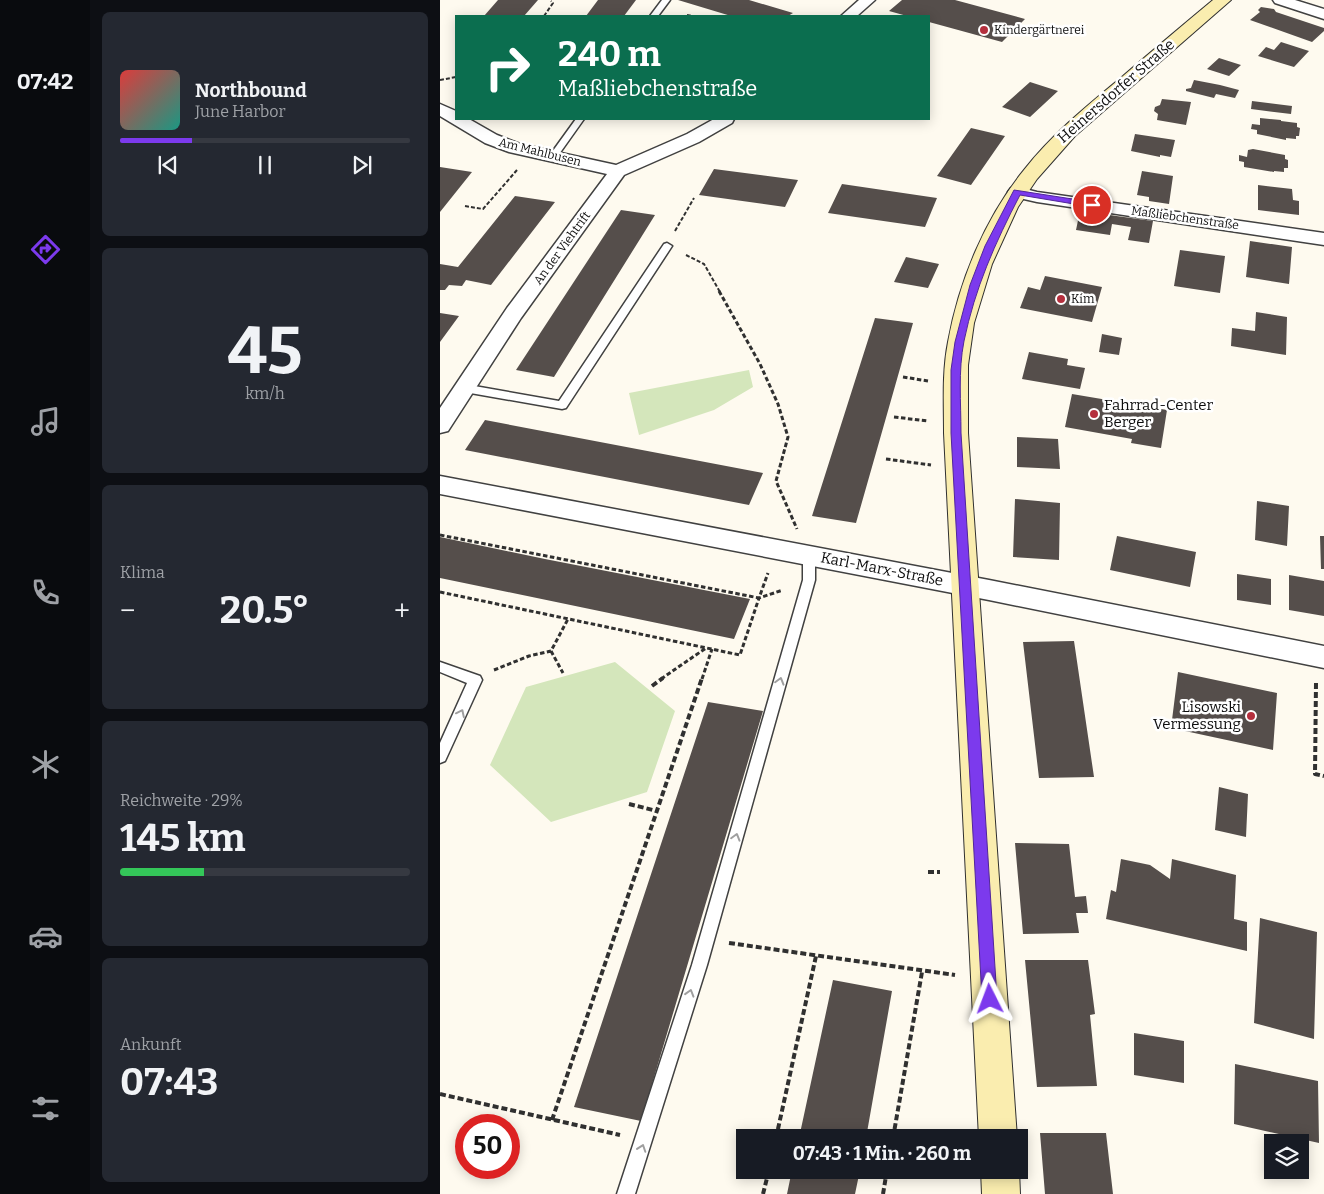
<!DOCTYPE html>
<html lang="de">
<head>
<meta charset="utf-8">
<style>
	body { margin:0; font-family:Bitter,serif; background:#242831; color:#f1f3f6; height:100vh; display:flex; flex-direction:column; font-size:19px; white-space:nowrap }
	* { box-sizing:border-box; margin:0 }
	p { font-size:16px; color:#9ea1a6 }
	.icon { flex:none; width:28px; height:28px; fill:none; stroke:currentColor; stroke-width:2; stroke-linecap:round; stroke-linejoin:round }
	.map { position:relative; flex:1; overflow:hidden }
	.details { display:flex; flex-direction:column; gap:12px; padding:12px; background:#0d0f14; width:350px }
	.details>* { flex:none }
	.banner { position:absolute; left:15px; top:15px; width:475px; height:105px; border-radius:0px; box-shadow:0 2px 12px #0003; background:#0b6e4f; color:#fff; overflow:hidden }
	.buttons { position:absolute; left:824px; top:1134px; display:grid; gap:10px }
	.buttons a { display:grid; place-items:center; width:45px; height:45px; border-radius:0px; background:#171b24; box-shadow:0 2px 12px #0003; font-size:25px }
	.speed { position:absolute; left:15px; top:1114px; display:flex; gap:10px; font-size:25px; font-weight:700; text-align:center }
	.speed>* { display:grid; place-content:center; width:65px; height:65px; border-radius:50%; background:#171b24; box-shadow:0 2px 12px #0003; line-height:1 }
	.speed .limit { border:8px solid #d22; background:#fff; color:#111 }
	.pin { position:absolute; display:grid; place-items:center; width:42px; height:42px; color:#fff; margin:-21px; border:2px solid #fff; border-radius:50%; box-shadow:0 1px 5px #0007 }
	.me { position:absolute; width:55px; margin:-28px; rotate:357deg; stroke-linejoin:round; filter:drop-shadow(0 0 4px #0008) }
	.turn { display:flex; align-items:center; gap:18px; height:105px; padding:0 20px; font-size:22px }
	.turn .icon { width:65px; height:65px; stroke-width:2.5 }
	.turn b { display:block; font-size:35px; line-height:42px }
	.big { font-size:38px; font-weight:700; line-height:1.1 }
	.details .tile { flex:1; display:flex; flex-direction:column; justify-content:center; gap:8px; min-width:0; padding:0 18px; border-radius:8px; background:#242831 }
	.details .dial { align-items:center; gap:0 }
	.dial b { font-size:65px; line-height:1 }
	.song { display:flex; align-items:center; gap:15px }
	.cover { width:60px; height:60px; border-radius:8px; background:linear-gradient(135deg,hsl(0 70% 55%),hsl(170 70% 35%)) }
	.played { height:5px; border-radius:2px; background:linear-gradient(90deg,#7c3aed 25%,#363941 25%) }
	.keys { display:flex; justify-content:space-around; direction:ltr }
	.heat { display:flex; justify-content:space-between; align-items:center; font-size:28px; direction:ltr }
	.charge { height:8px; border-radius:4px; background:linear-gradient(90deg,#34c759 29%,#363941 0) }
	.trip { position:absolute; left:296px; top:1129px; width:292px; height:50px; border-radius:0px; background:#171b24; box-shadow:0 2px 12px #0003; font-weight:700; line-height:50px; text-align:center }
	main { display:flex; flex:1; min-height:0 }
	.tab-bar { display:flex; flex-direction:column; width:90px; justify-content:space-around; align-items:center; background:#090b0e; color:#9ea1a6 }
	.tab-bar .icon { width:35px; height:35px }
	.tab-bar .on { color:#7c3aed }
	.tab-bar b { font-size:22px; color:#f1f3f6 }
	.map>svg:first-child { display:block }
	.green { fill:#d4e6bb }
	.building { fill:#554e4b }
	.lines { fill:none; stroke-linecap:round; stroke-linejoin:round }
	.lane-casing { stroke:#414141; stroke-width:3 }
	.street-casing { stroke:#414141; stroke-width:3 }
	.secondary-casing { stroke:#303030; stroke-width:2 }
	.path-far2 { stroke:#303030; stroke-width:2; stroke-dasharray:4 2; stroke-linecap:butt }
	.path-far1 { stroke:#303030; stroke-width:3; stroke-dasharray:4.5 2.5; stroke-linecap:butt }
	.path { stroke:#303030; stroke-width:4; stroke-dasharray:6 3; stroke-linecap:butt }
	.lane { fill:#fff; fill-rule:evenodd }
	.street { fill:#fff; fill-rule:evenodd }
	.secondary { fill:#faedaf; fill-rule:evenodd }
	.oneway { stroke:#9f9f9f }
	.route { fill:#7c3aed; stroke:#51269a }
	.poi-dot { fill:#b42f3d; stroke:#fff; stroke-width:2 }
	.labels { text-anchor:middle; stroke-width:5; stroke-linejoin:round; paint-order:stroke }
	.far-poi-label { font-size:12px; fill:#0e0e0e; stroke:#fff; text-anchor:start }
	.far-street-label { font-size:12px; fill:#0e0e0e; stroke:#fff }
	.street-label { font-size:15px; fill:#0e0e0e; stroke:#fff }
	.poi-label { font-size:15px; fill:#0e0e0e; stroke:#fff; text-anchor:start }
</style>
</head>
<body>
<main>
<nav class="tab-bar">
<b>07:42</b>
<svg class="icon on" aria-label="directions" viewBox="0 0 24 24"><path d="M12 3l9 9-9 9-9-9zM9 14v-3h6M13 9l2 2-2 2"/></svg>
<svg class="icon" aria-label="music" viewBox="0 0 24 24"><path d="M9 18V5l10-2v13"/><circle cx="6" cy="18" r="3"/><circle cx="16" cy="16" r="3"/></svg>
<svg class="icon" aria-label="phone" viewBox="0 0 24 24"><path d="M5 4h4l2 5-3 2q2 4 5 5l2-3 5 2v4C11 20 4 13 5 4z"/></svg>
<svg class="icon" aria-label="climate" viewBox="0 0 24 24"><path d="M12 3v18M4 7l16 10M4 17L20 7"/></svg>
<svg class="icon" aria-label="car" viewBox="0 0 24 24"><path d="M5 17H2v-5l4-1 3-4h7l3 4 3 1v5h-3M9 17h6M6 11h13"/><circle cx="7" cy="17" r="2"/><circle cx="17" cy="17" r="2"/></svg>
<svg class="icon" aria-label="filters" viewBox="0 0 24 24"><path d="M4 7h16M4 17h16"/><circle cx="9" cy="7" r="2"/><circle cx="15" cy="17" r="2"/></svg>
</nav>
<section class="details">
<div class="tile">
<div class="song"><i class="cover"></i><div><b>Northbound</b><p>June Harbor</p></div></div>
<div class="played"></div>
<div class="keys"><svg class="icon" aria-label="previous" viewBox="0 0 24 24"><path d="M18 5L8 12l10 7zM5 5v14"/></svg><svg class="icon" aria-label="pause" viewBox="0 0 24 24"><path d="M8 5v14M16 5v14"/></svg><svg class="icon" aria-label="next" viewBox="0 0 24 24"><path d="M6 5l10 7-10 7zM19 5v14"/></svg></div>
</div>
<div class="tile dial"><b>45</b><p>km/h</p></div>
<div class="tile"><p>Klima</p>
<div class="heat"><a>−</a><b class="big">20.5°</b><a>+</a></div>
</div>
<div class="tile"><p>Reichweite · 29%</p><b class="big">145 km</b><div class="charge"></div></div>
<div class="tile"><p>Ankunft</p><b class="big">07:43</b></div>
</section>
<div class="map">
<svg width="884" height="1194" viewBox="0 0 884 1194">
	<rect width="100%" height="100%" fill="#fefaef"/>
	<path class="green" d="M309,370L313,387L274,410L199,435L189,393Z
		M175,662L235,711L207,792L111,822L50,765L86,687Z"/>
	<path class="building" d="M58,0H98L84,16H44Z
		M158,0H196L184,16H146Z
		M238,0H309L353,13L348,16H291Z
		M462,0H515L585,19L562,42L489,22V16H467L449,11Z
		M821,7L834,9L836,12L884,28V31L872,42L810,20L820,12L818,10Z
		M841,42L869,51L854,67L818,56L826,47L834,50Z
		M779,58L801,65L789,76L767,69Z
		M754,80L780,85L799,90L795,98L776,94L774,98L746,91V89L751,88Z
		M590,82L618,91L590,117L562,107Z
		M722,99L751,102L746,125L717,120L718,114L714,111L715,107L720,105Z
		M812,101L852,106L851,114L811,109Z
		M820,118L841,120V121L857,123V127L860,128L859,136H856V139L846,138V140L817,134V130L811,129L812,124L820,125Z
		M531,128L565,136L531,185L497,176Z
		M695,134L735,140L731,157L720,155V157L691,151Z
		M813,149L845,155V159L848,160V168H844V172L834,171V172L804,167V162L799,161V155L807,157L808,150Z
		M0,167L32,172L0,212Z
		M274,169L358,180L345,207L259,195Z
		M702,171L733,176L729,204L709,201V197L697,195Z
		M402,184L497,198L485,227L388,213Z
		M818,185L852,189L853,200L859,201V215L818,210Z
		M75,196L115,202L51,285L26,280L22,286L9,285L5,290H0V264L18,267Z
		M181,210L215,215L114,377L76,370Z
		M640,211L713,221L709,243L688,240L691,227L672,224L670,235L636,230Z
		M810,241L852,247L849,284L806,277Z
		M740,250L785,256L780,293L734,286Z
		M466,257L499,264L488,288L454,282Z
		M605,276L662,287L652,322L580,308L588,287L600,290Z
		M816,312L847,317L846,355L791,346L792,328L815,331Z
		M0,313L19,316L0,342Z
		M435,318L473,323L416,523L372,516Z
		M662,334L682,338L679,355L659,352Z
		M589,352L628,359L627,365L645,368L640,389L582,379Z
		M632,394L727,410L721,448L691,443L692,439L625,427Z
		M45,420L323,473L309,505L25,450Z
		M577,437L618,439L620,469L577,467Z
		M575,499L620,503L619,560L573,557Z
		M817,501L849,506L847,546L815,540Z
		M677,536L756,552L750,587L670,570Z
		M880,536H884V569H881Z
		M0,537L105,559L310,599L294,639L0,578Z
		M797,574L831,579V605L797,600Z
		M849,575L884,581V616L849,610Z
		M634,641L654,777L599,778L583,642Z
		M738,672L837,693L833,750L731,728Z
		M268,702L323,711L201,1121L134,1107Z
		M779,787L808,794L806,837L775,830Z
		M575,843L629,844L635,897L646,896L648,913H636L639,933L583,934Z
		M681,859L710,865L730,879L732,859L796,875L794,919L807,922V951L666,919L671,890L676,892Z
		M820,918L877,932L874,1039L814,1023Z
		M585,960H648L655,1014L650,1015L657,1086L597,1087Z
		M393,980L452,991L426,1138H359Z
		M694,1033L744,1041V1083L694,1075Z
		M795,1064L878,1081L879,1143L794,1124Z
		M600,1133H666L673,1194H605Z
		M352,1170H420L415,1194H347Z"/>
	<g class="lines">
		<g class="lane-casing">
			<path id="lane" d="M222,0H230L218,16H210Z
				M136,119H144L117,157H111L110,155Z
				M227,243L232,246L126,408L122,409L19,391L18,388L19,385L23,384L119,401L224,244Z
				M369,550L373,552L375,555V580L267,965L195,1194H177L252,965L363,580V555L365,552Z
				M0,662L40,676L42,680L5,761L0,763V743L27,683L0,672Z"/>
		</g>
		<g class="street-casing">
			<path id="street" d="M419,0H435L417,16H401Z
				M833,0H855L884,9V19L835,3Z
				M0,104L16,111V119H29L57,135L80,144L176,165L247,134L274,119H294L292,123L259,142L184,175L81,318L8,431L0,433V408L67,308L167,174L69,152L45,143L0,116Z
				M577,187L597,192L884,233V245L597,202L571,196L568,192L571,188Z
				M0,476L549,580L884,646V668L549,600L0,494Z"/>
		</g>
		<g class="secondary-casing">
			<path id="secondary" d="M773,0H791L635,136L597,179L578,207L552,264L534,323L528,365V433L577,1138H539L504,433C504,403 502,372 508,342C519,281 545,218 584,170C612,134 648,105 683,76C713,50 743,25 773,0Z
				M541,1170H579L580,1194H542Z"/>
		</g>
		<path class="path-far2" d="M247,15L252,16
			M104,16L113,3L111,1
			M0,80L16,77
			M25,206L43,209L77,170
			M235,231L254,198
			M246,255L264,264L280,292"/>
		<path class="path-far1" d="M279,291L320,364L338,404L348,437L336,481L357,529
			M463,377L488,381
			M454,417L488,421
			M446,459L491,465
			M0,535L319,598L328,573
			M0,592L300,655L319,598L343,590
			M111,651L123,673
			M54,670L89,656L111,651L128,619
			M221,679L266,648
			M262,679L272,649"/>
		<path class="path" d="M876,683L875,774L884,776
			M212,686L223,678
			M189,804L217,811
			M488,872H500
			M289,943L515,975
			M0,1094L180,1135
			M112,1120L262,678
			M336,1138L376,956
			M453,1138L482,972
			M323,1194L329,1170
			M443,1194L447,1170"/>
		<use href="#lane" class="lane"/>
		<use href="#street" class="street"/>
		<use href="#secondary" class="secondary"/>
	</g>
	<defs><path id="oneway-chevron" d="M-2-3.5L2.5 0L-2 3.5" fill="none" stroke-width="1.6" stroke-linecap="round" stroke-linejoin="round" transform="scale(1.25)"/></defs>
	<g class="oneway">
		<use href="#oneway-chevron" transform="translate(340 681) rotate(-74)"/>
		<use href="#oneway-chevron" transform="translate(21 713) rotate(-64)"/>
		<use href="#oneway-chevron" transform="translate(296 837) rotate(-74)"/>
		<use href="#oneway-chevron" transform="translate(250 993) rotate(-73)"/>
		<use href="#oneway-chevron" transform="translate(202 1148) rotate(-71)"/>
	</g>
	<path class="route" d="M574,190L652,202L656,205L652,207L580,195C555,243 535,288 524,341C518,371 521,403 521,433L557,999L555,1004L550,1006L545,1004L542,999L511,433V370L515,342L530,285L545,246Z"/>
	<g class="poi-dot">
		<circle cx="544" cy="30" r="5"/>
		<circle cx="621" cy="299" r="5"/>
		<circle cx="654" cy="414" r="5"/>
		<circle cx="811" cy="716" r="5"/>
	</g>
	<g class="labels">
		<g class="far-poi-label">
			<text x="554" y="34">Kindergärtnerei</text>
			<text x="631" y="303">Kim</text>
		</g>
		<g class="far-street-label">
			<text transform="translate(100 152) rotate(14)" y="4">Am Mahlbusen</text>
			<text transform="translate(745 218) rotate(8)" y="4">Maßliebchenstraße</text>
			<text transform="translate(122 248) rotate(-54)" y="4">An der Viehtrift</text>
		</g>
		<g class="street-label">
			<text transform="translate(676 91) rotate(-41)" y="5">Heinersdorfer Straße</text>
			<text transform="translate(442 569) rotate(11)" y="5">Karl-Marx-Straße</text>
		</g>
		<g class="poi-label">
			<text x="664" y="410">Fahrrad-Center<tspan x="664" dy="17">Berger</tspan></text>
			<text x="801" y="712" text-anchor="end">Lisowski<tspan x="801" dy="17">Vermessung</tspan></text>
		</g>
	</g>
</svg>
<div class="buttons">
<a><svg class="icon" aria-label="layers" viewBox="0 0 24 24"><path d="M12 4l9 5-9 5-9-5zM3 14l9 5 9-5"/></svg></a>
</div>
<div class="speed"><div class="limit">50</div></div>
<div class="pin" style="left:652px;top:205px;background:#d93025"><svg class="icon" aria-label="arrive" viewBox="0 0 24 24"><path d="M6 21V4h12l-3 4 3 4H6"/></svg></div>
<svg class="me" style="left:550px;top:999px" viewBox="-20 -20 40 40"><path d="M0-17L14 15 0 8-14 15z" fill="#7c3aed" stroke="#fff" stroke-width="4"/></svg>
<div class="trip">07:43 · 1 Min. · 260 m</div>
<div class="banner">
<div class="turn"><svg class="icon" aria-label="right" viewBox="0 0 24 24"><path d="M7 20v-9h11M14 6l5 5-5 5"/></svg><div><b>240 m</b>Maßliebchenstraße</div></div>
</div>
</div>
</main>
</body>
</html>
